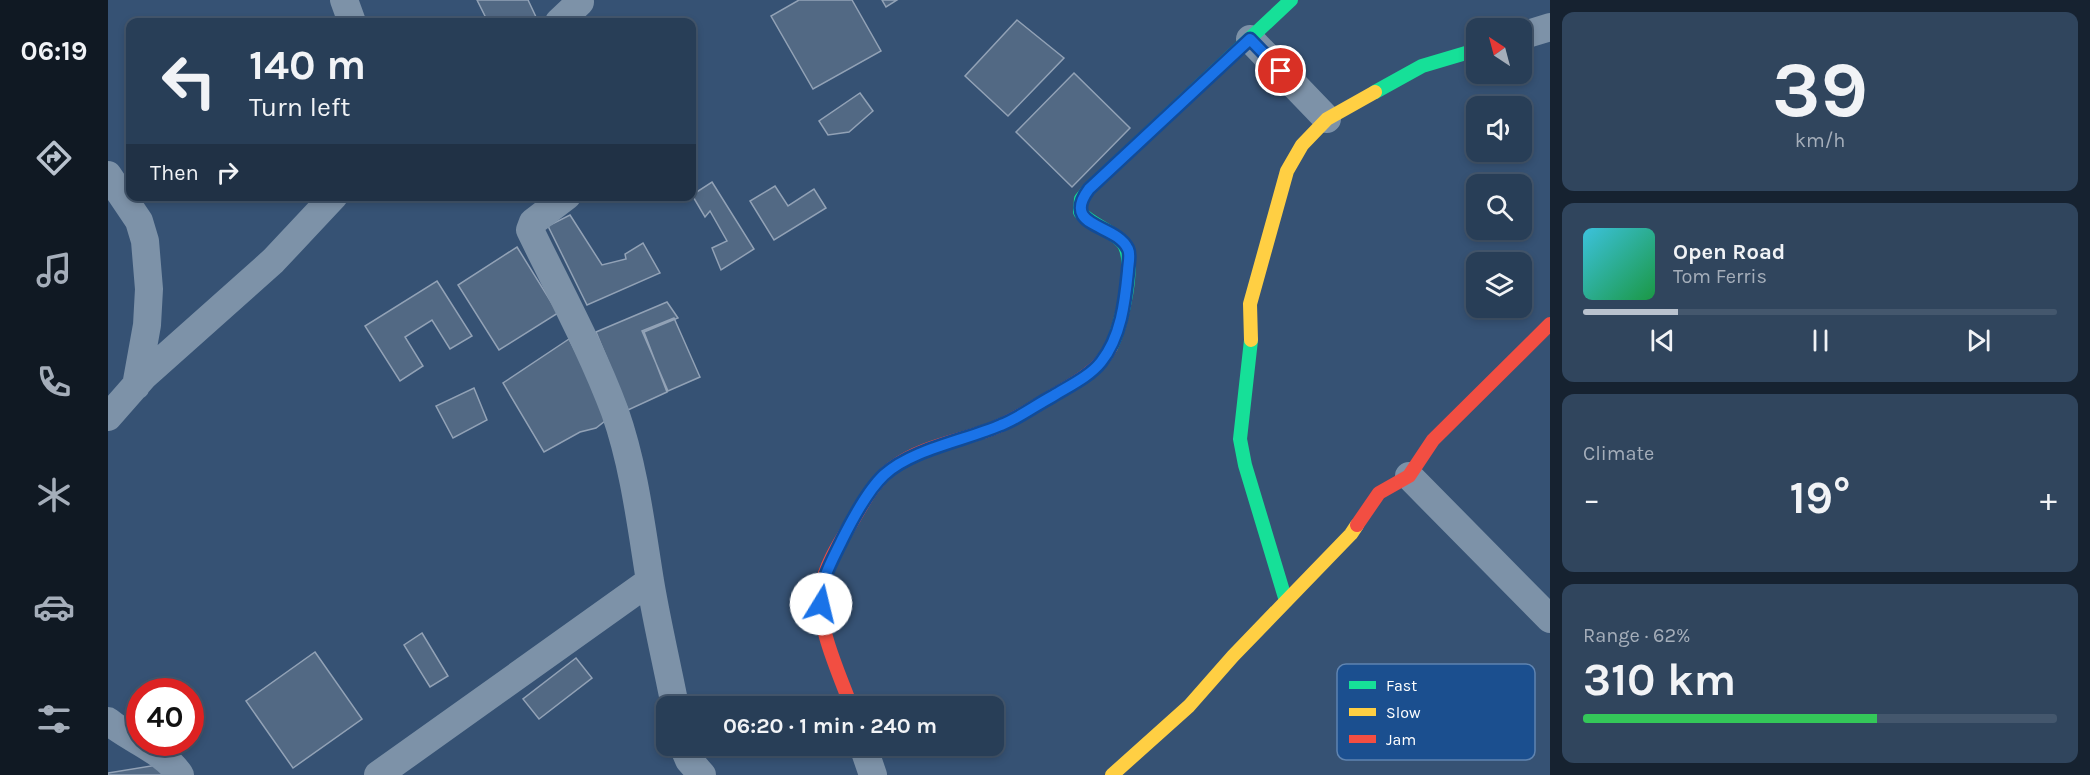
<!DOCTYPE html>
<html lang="en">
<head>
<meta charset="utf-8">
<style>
	body { margin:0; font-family:Karla,sans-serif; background:#30455d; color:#f1f3f6; height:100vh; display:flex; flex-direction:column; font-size:22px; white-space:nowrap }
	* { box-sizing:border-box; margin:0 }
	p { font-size:20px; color:#a5aeba }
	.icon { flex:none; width:33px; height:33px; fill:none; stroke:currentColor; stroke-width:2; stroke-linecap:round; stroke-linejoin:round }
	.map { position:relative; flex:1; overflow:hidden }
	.sheet { display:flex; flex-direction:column; gap:12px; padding:12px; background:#162230; width:540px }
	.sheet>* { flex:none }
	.top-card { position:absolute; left:18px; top:18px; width:570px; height:183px; border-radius:12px; box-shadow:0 3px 9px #0003,0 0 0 2px #44576d; background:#283e57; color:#f1f3f6; overflow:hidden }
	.needle { width:39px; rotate:324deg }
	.tools { position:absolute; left:1358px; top:18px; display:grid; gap:12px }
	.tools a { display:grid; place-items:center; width:66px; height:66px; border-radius:12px; background:#283e57; box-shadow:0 3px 9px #0003,0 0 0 2px #44576d; font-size:30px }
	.speed { position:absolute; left:18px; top:678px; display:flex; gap:12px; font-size:30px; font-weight:700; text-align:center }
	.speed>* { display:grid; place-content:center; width:78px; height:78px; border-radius:50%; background:#283e57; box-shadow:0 3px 9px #0003,0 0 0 2px #44576d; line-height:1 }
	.speed .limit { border:9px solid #d22; background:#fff; color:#111 }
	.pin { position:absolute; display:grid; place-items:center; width:51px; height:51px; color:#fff; margin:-26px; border:3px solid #fff; border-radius:50%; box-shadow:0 2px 6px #0007 }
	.me { position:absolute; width:66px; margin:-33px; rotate:9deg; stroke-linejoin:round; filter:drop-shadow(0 0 4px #0008) }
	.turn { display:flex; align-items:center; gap:21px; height:126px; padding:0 24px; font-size:27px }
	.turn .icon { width:78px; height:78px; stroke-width:2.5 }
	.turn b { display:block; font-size:42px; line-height:51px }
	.then { display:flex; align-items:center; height:57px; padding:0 24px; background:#0003; gap:12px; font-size:22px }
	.big { font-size:45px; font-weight:700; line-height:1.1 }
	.sheet .card { flex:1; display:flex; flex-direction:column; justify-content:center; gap:9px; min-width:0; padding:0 21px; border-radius:12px; background:#30455d }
	.sheet .dial { align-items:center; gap:0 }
	.dial b { font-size:78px; line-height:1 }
	.song { display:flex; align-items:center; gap:18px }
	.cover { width:72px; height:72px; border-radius:9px; background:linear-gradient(135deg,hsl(190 70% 55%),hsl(140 70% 35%)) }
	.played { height:6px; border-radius:3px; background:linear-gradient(90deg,#b9c2ce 20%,#44576d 20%) }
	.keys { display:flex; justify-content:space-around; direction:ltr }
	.heat { display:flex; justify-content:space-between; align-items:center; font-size:33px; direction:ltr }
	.charge { height:9px; border-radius:4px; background:linear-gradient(90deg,#34c759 62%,#44576d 0) }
	.trip { position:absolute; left:548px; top:696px; width:348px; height:60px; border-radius:12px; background:#283e57; box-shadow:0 3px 9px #0003,0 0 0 2px #44576d; font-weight:700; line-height:60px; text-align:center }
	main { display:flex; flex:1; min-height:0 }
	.tabs { display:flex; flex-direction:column; width:108px; justify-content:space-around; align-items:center; background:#101923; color:#a5aeba }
	.tabs .icon { width:42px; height:42px }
	.tabs .active { color:#b9c2ce }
	.tabs b { font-size:27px; color:#f1f3f6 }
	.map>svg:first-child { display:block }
	.building { fill:#526984; stroke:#92a2b6; stroke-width:1.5 }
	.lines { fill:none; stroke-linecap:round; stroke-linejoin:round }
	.street { stroke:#7d92a8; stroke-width:28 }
	.fast { stroke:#16e098; stroke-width:14 }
	.slow { stroke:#ffcf43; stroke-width:14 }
	.jam { stroke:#f24e42; stroke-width:14 }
	.route-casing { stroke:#114b97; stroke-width:15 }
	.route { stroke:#1a73e8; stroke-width:10 }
	.key { fill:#1b4f8f; stroke:#5f84b1; stroke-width:1.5 }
	.key-label { font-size:16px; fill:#fff }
</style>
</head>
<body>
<main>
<nav class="tabs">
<b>06:19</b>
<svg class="icon active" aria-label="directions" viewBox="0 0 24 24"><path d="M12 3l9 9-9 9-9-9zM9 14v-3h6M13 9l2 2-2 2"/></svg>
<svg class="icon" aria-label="music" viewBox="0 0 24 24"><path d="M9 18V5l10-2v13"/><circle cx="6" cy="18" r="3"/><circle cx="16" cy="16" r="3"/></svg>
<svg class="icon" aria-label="phone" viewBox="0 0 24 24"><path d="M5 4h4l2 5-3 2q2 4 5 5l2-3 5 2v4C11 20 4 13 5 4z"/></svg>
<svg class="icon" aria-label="climate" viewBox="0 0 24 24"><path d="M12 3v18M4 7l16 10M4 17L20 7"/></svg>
<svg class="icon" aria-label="car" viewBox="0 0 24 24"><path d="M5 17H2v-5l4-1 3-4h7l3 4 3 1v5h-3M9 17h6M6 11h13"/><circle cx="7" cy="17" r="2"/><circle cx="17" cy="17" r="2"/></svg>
<svg class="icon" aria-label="filters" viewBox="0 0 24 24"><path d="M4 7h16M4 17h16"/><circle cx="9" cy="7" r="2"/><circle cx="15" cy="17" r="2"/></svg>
</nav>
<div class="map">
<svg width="1442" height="775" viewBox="0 0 1442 775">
	<rect width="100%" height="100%" fill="#365274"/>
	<path class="building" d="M369,0H420L429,19L421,22H380Z
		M691,0H744L773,51L705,89L663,16Z
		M774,0H789L778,7Z
		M909,20L956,58L900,116L857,76Z
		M966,73L1022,128L964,187L908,132Z
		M752,93L765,111L741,132L720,135L711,121Z
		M604,182L646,249L613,270L604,248L619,241L602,211L597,217L584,195Z
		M667,186L680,206L706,189L718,208L666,240L642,201Z
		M462,215L494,265L518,259L517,254L535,243L552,273L479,305L440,226Z
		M409,247L450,313L391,350L350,285Z
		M329,281L364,336L342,349L324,320L297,337L315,366L292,381L257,326Z
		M559,302L570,318L536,332L559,392L520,410L488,332Z
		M566,318L592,377L560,391L534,331Z
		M461,339L502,417L488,428L472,432L436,452L395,383Z
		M366,388L379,420L345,438L328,406Z
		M314,633L340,676L322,687L296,645Z
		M207,652L254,719L185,768L138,701Z
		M468,658L484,678L431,719L415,699Z
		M55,764L57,775H0V773Z"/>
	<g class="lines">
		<path class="street" d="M236,0L244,22
			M451,22L472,2
			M1413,36L1442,27
			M1142,39L1219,119
			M0,175L31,221L37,241L41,289L39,325L28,386
			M459,196L425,222L422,230C451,290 484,350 507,412C526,466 533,525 542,581C549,623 559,665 567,706
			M0,417L36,376L165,261L226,196
			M1301,476L1442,619
			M0,721C23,740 55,750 72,775
			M575,746L581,760L594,775
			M755,746L765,775
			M270,775L542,581"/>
		<path class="fast" d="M1267,92L1314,66L1368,50
			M1143,340L1132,439L1137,465L1178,601
			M1003,347C1013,327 1030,259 1014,242C1002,229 984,225 972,212L973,199L981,189L1183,0"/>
		<path class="slow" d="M1143,340L1142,304L1179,171L1194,145L1219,119L1267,92
			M1004,775L1081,706L1125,656L1243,534L1249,525"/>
		<path class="jam" d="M1249,525L1271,493L1301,476L1325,440L1442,324
			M743,706C731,673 707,623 713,588C717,565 732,542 744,522C755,503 766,482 784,468C812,447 849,441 881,430C903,422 921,410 941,398C965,384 990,372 1003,347"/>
	</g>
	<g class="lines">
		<g class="route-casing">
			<path id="route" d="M713,604C712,580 724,561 734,540C744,520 760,490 776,475C804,449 859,440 893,425C911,418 928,405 945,396C961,386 981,377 993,362C1013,337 1017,302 1020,271C1020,265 1023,255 1020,249C1008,223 952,228 981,189L1142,39L1173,71"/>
		</g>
		<use href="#route" class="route"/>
	</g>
	<rect x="1229" y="664" width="198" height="96" rx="9" class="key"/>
	<rect x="1241" y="681" width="27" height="8" fill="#16e098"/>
	<rect x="1241" y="708" width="27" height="8" fill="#ffcf43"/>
	<rect x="1241" y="735" width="27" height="8" fill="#f24e42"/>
	<g class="key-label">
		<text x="1278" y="691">Fast</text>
		<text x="1278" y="718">Slow</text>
		<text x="1278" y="745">Jam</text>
	</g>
</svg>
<div class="tools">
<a><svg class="needle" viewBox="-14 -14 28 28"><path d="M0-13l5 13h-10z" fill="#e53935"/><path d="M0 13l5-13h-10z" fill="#a5aeba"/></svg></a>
<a><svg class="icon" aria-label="sound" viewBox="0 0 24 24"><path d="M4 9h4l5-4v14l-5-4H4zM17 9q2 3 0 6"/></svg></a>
<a><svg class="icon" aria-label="search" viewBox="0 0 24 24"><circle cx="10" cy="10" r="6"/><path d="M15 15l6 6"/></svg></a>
<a><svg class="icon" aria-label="layers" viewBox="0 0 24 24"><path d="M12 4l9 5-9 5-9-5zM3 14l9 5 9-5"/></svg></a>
</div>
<div class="speed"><div class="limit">40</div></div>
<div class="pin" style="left:1173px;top:71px;background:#d93025"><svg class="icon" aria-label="arrive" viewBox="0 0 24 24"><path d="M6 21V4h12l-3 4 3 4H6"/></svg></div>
<svg class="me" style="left:713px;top:604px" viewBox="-20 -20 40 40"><circle r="19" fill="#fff"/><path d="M0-13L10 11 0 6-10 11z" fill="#1a73e8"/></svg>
<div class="trip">06:20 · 1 min · 240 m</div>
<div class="top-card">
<div class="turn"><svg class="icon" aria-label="left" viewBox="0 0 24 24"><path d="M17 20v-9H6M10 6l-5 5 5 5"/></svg><div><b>140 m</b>Turn left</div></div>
<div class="then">Then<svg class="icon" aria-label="right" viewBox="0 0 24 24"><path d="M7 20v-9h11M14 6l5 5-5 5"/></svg></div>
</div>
</div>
<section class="sheet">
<div class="card dial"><b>39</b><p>km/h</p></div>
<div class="card">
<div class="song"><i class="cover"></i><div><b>Open Road</b><p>Tom Ferris</p></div></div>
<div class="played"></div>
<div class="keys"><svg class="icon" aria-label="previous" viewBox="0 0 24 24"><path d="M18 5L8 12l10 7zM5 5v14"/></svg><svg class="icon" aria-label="pause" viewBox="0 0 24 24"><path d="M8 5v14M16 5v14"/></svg><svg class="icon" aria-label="next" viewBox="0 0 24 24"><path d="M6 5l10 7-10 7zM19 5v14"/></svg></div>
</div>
<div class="card"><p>Climate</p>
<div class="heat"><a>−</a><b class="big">19°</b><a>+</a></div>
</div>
<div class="card"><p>Range · 62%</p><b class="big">310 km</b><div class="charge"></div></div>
</section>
</main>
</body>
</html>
